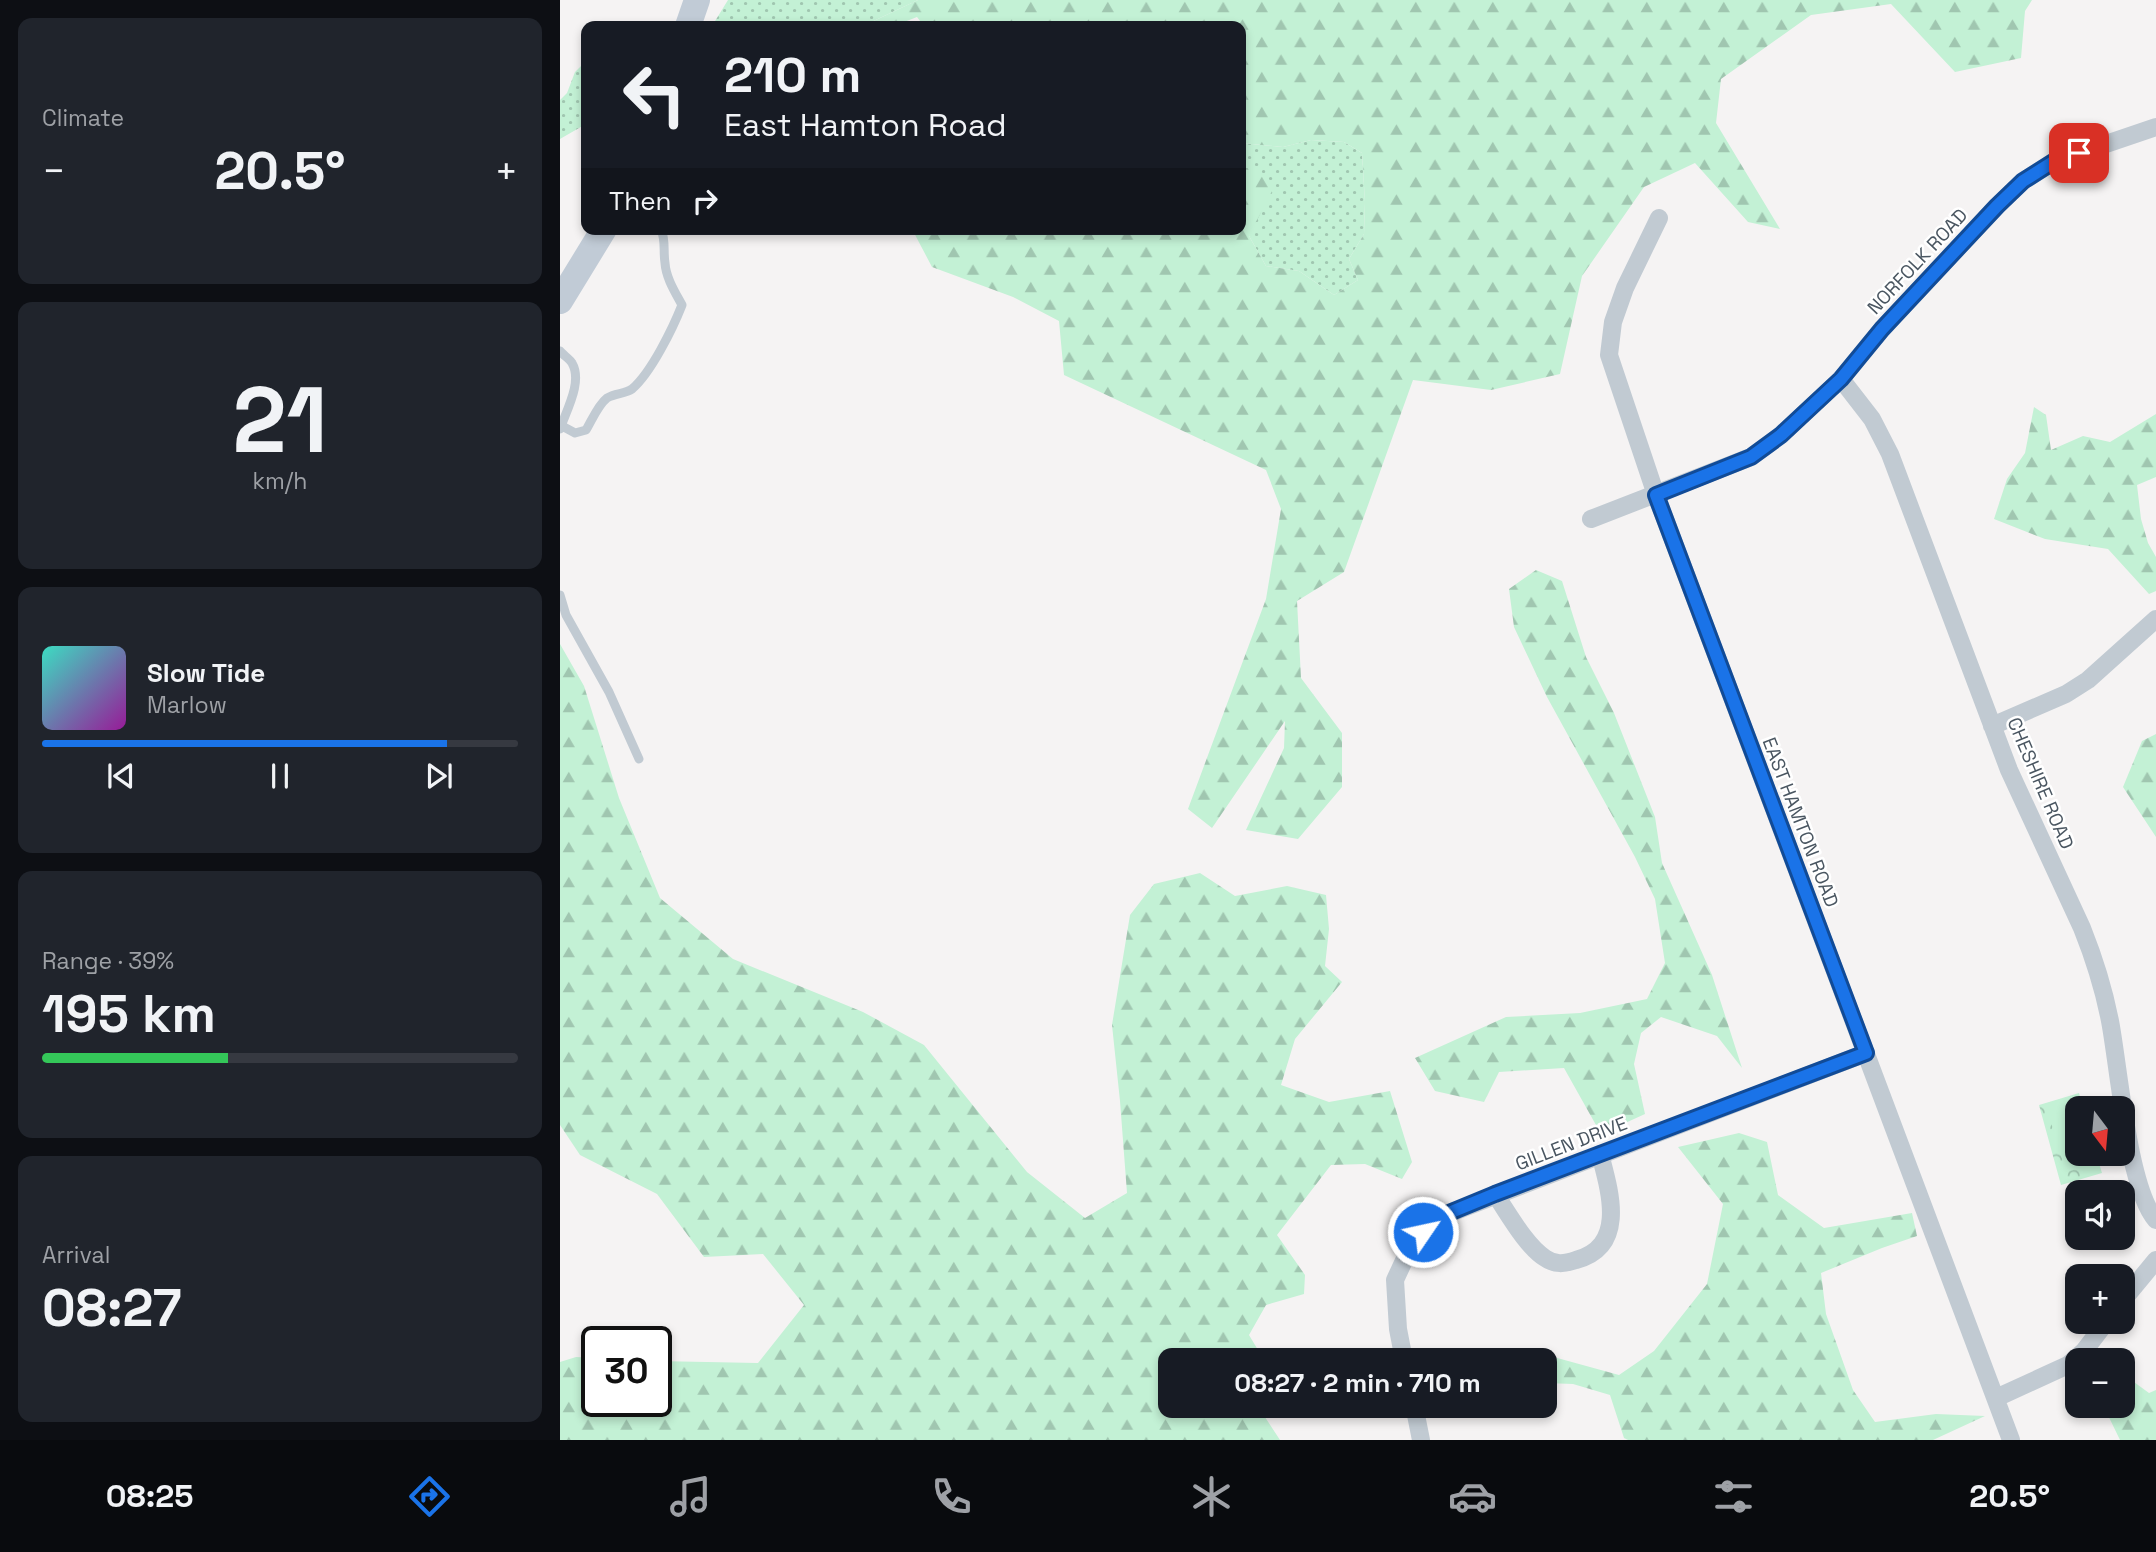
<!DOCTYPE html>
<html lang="en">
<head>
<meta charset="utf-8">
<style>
	body { margin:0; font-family:"Space Grotesk",sans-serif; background:#20242c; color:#f1f3f6; height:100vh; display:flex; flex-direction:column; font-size:26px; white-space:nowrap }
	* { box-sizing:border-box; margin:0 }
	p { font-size:23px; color:#9ea1a6 }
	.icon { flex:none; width:38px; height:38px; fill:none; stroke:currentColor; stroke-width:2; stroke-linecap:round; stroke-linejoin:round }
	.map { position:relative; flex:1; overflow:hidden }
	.panel { display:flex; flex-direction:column; gap:18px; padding:18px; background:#0d0f14; width:560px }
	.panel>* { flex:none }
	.guide { position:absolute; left:21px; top:21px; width:665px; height:214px; border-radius:14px; box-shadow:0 4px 10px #0003; background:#171b24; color:#f1f3f6; overflow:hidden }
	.needle { width:46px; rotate:164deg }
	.buttons { position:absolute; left:1505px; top:1096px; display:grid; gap:14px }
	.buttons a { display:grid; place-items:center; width:70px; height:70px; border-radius:14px; background:#171b24; box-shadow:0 4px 10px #0003; font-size:35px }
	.speed { position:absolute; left:21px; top:1326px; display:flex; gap:14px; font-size:35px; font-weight:700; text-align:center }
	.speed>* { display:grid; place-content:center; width:91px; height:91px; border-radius:50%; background:#171b24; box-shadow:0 4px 10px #0003; line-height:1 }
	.speed .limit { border:4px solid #111; border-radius:10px; background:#fff; color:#111 }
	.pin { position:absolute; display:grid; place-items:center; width:60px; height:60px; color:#fff; margin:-30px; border-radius:14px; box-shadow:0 4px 10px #0006 }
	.me { position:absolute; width:77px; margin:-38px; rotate:56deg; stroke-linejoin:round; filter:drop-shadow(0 0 5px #0008) }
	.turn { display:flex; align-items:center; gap:24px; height:147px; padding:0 28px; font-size:32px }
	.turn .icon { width:91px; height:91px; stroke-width:2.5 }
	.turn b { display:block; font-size:49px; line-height:60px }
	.then { display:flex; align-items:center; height:66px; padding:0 28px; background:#0003; gap:14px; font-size:26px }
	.big { font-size:52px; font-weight:600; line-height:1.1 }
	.panel .tile { flex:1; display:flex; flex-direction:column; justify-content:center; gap:10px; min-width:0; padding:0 24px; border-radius:14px; background:#20242c }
	.panel .dial { align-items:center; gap:0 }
	.dial b { font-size:91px; line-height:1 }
	.song { display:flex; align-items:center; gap:21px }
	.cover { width:84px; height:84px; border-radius:10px; background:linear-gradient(135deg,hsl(170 70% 55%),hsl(300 70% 35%)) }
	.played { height:7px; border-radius:4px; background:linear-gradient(90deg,#1a73e8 85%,#363941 85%) }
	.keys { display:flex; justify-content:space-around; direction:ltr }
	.heat { display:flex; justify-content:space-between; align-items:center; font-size:38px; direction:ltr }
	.charge { height:10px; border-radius:5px; background:linear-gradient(90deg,#34c759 39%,#363941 0) }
	.trip { position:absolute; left:598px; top:1348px; width:399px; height:70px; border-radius:14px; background:#171b24; box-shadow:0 4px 10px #0003; font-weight:600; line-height:70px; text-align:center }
	.tab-bar { display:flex; height:112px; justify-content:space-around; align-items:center; background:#090b0e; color:#9ea1a6 }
	.tab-bar .icon { width:49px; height:49px }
	.tab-bar .on { color:#1a73e8 }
	.tab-bar b { font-size:32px; color:#f1f3f6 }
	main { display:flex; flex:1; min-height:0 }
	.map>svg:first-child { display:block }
	.grass { fill:url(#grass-dots) }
	.forest { fill:url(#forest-firs) }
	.park { fill:url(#park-crowns) }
	.garden { fill:#c3f1d5 }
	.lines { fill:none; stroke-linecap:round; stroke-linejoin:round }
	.lane { stroke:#c1cad2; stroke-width:9 }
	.street { stroke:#c1cad2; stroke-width:18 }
	.secondary { stroke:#c1cbd6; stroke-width:26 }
	.route-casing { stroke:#114b97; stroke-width:18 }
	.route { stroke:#1a73e8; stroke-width:12 }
	.labels { text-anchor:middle; stroke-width:5; stroke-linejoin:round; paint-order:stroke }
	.street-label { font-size:19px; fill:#4a5661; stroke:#fff }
</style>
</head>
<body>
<main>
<section class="panel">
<div class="tile"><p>Climate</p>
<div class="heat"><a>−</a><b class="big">20.5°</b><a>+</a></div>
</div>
<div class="tile dial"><b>21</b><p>km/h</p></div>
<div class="tile">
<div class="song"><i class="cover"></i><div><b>Slow Tide</b><p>Marlow</p></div></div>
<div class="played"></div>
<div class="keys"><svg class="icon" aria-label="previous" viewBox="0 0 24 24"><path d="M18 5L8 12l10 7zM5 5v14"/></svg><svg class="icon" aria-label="pause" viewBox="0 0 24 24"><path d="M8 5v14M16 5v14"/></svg><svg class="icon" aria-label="next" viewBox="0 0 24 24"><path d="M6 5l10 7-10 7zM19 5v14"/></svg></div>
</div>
<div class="tile"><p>Range · 39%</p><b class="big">195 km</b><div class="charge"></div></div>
<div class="tile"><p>Arrival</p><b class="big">08:27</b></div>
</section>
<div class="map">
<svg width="1596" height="1440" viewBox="0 0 1596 1440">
	<defs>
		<pattern id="grass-dots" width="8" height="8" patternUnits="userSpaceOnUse" patternTransform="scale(1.75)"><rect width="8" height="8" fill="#c3f1d5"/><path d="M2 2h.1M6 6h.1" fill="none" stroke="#a0c6b0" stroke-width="1.8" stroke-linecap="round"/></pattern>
		<pattern id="forest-firs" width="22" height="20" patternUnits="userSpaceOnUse" patternTransform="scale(1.75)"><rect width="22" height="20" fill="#c3f1d5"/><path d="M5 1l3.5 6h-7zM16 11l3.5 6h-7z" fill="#a0c6b0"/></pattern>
		<pattern id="park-crowns" width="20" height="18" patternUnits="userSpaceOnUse" patternTransform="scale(1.75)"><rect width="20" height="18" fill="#c3f1d5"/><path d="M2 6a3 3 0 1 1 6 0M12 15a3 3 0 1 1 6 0" fill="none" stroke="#a0c6b0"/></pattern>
	</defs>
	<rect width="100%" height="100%" fill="#f5f3f3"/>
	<path class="grass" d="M168,0H358L303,26H152Z
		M26,61V124L0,139V100L7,93L15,72Z
		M751,140L784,142L802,153L805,202L804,234L789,259L798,280L774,295L739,271L706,266L689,236L698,168H681V143L723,147Z"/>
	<path class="forest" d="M358,0H1472L1465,11L1461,58L1395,72L1331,4L1251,15L1161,79L1156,123L1220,229L1188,222L1135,163L1084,187L1022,276L1000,374L931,390L853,380L784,572L737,601L741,678L782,733V787L738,839L686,830L724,748L725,721L652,828L628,809L706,599L721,509L706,470L504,375L499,321L453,297L372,267L352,229H681V168H698L712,191L689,236L706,266L739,271L774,295L798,280L789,259L804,234L805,202L802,153L784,142L751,140L723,147L681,143V26H364L357,17L334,26H303Z
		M1474,407L1486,415L1491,450L1523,436L1550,442L1596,414V477L1577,485L1581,519L1588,543L1596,557V591L1589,594L1548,549L1485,539L1434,519L1447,479L1465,453Z
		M976,570L1002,581L1026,657L1054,713L1095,817L1102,863L1152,975L1182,1068L1157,1036L1101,1017L1081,1033L1074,1064L1085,1114L1041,1134L1004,1068L939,1072L924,1102L875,1091L855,1058L946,1017L1020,1013L1087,999L1105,963L1095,899L1075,857L987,697L954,627L949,589Z
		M0,644L24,686L59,798L100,898L173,959L303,1012L364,1045L467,1172L525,1218L567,1193L560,1101L552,1025L570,915L594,884L640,873L675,896L727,886L766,895L769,929L765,966L782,982L735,1039L721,1085L769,1102L830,1091L852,1162L842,1179L805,1164L771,1165L717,1235L745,1275L744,1294L706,1305L689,1335L704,1360H611V1405H697L720,1440H0V1362L16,1357L37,1358V1402H96V1361L198,1363L244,1305L203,1254L144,1257L97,1194L20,1155L0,1125Z
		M1596,734V837L1563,787L1582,741Z
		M1179,1133L1207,1142L1218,1195L1264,1228L1352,1213L1357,1236L1322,1248L1261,1273L1266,1314L1293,1390L1315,1422L1376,1414L1425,1416L1373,1440H1068L1064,1438L1050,1395L1013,1384L985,1383V1360H923L990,1356L1059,1375L1094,1351L1147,1284L1163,1204L1118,1147Z
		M1563,1374L1589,1393L1596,1390V1440H1560L1543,1405H1563Z"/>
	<path class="park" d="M1519,1093L1523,1108H1517V1153H1536L1542,1173L1501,1185L1479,1105Z"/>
	<path class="garden" d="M1514,1108L1517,1119V1153H1528L1531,1165L1506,1172L1489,1116Z"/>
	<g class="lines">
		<path class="lane" d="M0,351C3,355 10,359 12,363C23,382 6,411 0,429
			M2,426L15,433L26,430C32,420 38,405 47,398C55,393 65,394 72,389C91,373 113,328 122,305C115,292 106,278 105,263C103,251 106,241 101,229
			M0,595L6,615L49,692L79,759"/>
		<path class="street" d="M1099,218L1065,288L1053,322L1049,355L1096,495L1451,1440
			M1281,379L1312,419L1330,454L1449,770L1522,928C1534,958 1544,990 1550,1021C1559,1068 1568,1188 1596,1220
			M1031,519L1191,457L1221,435L1281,379L1322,329L1437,206L1463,181L1493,162L1596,127
			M1432,726L1506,694L1528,680L1596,619
			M935,1194C948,1213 966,1246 985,1258C995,1265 1004,1264 1016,1260C1067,1246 1050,1192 1040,1154
			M1563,1300L1596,1260
			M844,1360L838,1329L835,1280L848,1252L863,1232L885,1215L1306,1053
			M1436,1398L1508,1365L1524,1351L1547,1321
			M854,1405L861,1440"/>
		<path class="secondary" d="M128,26L137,0
			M0,301L44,229"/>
	</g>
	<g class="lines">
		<g class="route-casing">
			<path id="route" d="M863,1232L884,1215L935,1194L1306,1053L1096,495L1191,457L1221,435L1281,379L1322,329L1437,206L1463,181L1493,162L1519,153"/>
		</g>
		<use href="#route" class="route"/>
	</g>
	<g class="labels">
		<g class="street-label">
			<text transform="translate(1357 261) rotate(-47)" y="7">NORFOLK ROAD</text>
			<text transform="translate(1481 783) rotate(67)" y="7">CHESHIRE ROAD</text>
			<text transform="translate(1241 822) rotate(69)" y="7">EAST HAMTON ROAD</text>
			<text transform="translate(1011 1143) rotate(-21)" y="7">GILLEN DRIVE</text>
		</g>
	</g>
</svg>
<div class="buttons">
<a><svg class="needle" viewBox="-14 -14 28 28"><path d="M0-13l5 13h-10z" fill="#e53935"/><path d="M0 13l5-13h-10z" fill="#9ea1a6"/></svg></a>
<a><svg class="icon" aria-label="sound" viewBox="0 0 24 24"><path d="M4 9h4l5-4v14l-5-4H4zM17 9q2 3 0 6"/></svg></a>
<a>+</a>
<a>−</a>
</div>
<div class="speed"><div class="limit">30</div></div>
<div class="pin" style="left:1519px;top:153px;background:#d93025"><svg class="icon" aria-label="arrive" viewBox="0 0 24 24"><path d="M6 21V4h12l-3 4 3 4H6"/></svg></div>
<svg class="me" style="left:863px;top:1232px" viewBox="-20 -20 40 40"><circle r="17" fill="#1a73e8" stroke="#fff" stroke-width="3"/><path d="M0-11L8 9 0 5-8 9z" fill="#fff"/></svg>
<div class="trip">08:27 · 2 min · 710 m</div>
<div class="guide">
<div class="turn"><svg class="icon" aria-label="left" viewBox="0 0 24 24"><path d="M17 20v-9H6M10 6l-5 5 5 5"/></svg><div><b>210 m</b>East Hamton Road</div></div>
<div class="then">Then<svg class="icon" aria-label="right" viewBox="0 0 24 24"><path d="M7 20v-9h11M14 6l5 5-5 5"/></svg></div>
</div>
</div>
</main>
<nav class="tab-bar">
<b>08:25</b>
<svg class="icon on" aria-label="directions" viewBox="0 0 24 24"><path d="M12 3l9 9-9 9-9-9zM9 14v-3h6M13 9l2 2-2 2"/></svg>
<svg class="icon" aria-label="music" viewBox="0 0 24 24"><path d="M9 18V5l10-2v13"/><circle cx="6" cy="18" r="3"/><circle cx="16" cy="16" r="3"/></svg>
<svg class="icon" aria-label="phone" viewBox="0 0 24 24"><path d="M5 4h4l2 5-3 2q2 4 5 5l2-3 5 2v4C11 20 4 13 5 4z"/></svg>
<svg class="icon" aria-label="climate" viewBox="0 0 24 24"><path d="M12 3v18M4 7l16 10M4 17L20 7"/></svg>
<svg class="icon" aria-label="car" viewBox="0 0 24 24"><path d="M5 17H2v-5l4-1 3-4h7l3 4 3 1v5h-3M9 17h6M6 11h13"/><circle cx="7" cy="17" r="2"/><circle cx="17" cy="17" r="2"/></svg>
<svg class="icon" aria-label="filters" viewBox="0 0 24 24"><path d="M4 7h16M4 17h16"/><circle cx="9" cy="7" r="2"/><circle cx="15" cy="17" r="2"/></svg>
<b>20.5°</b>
</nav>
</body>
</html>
